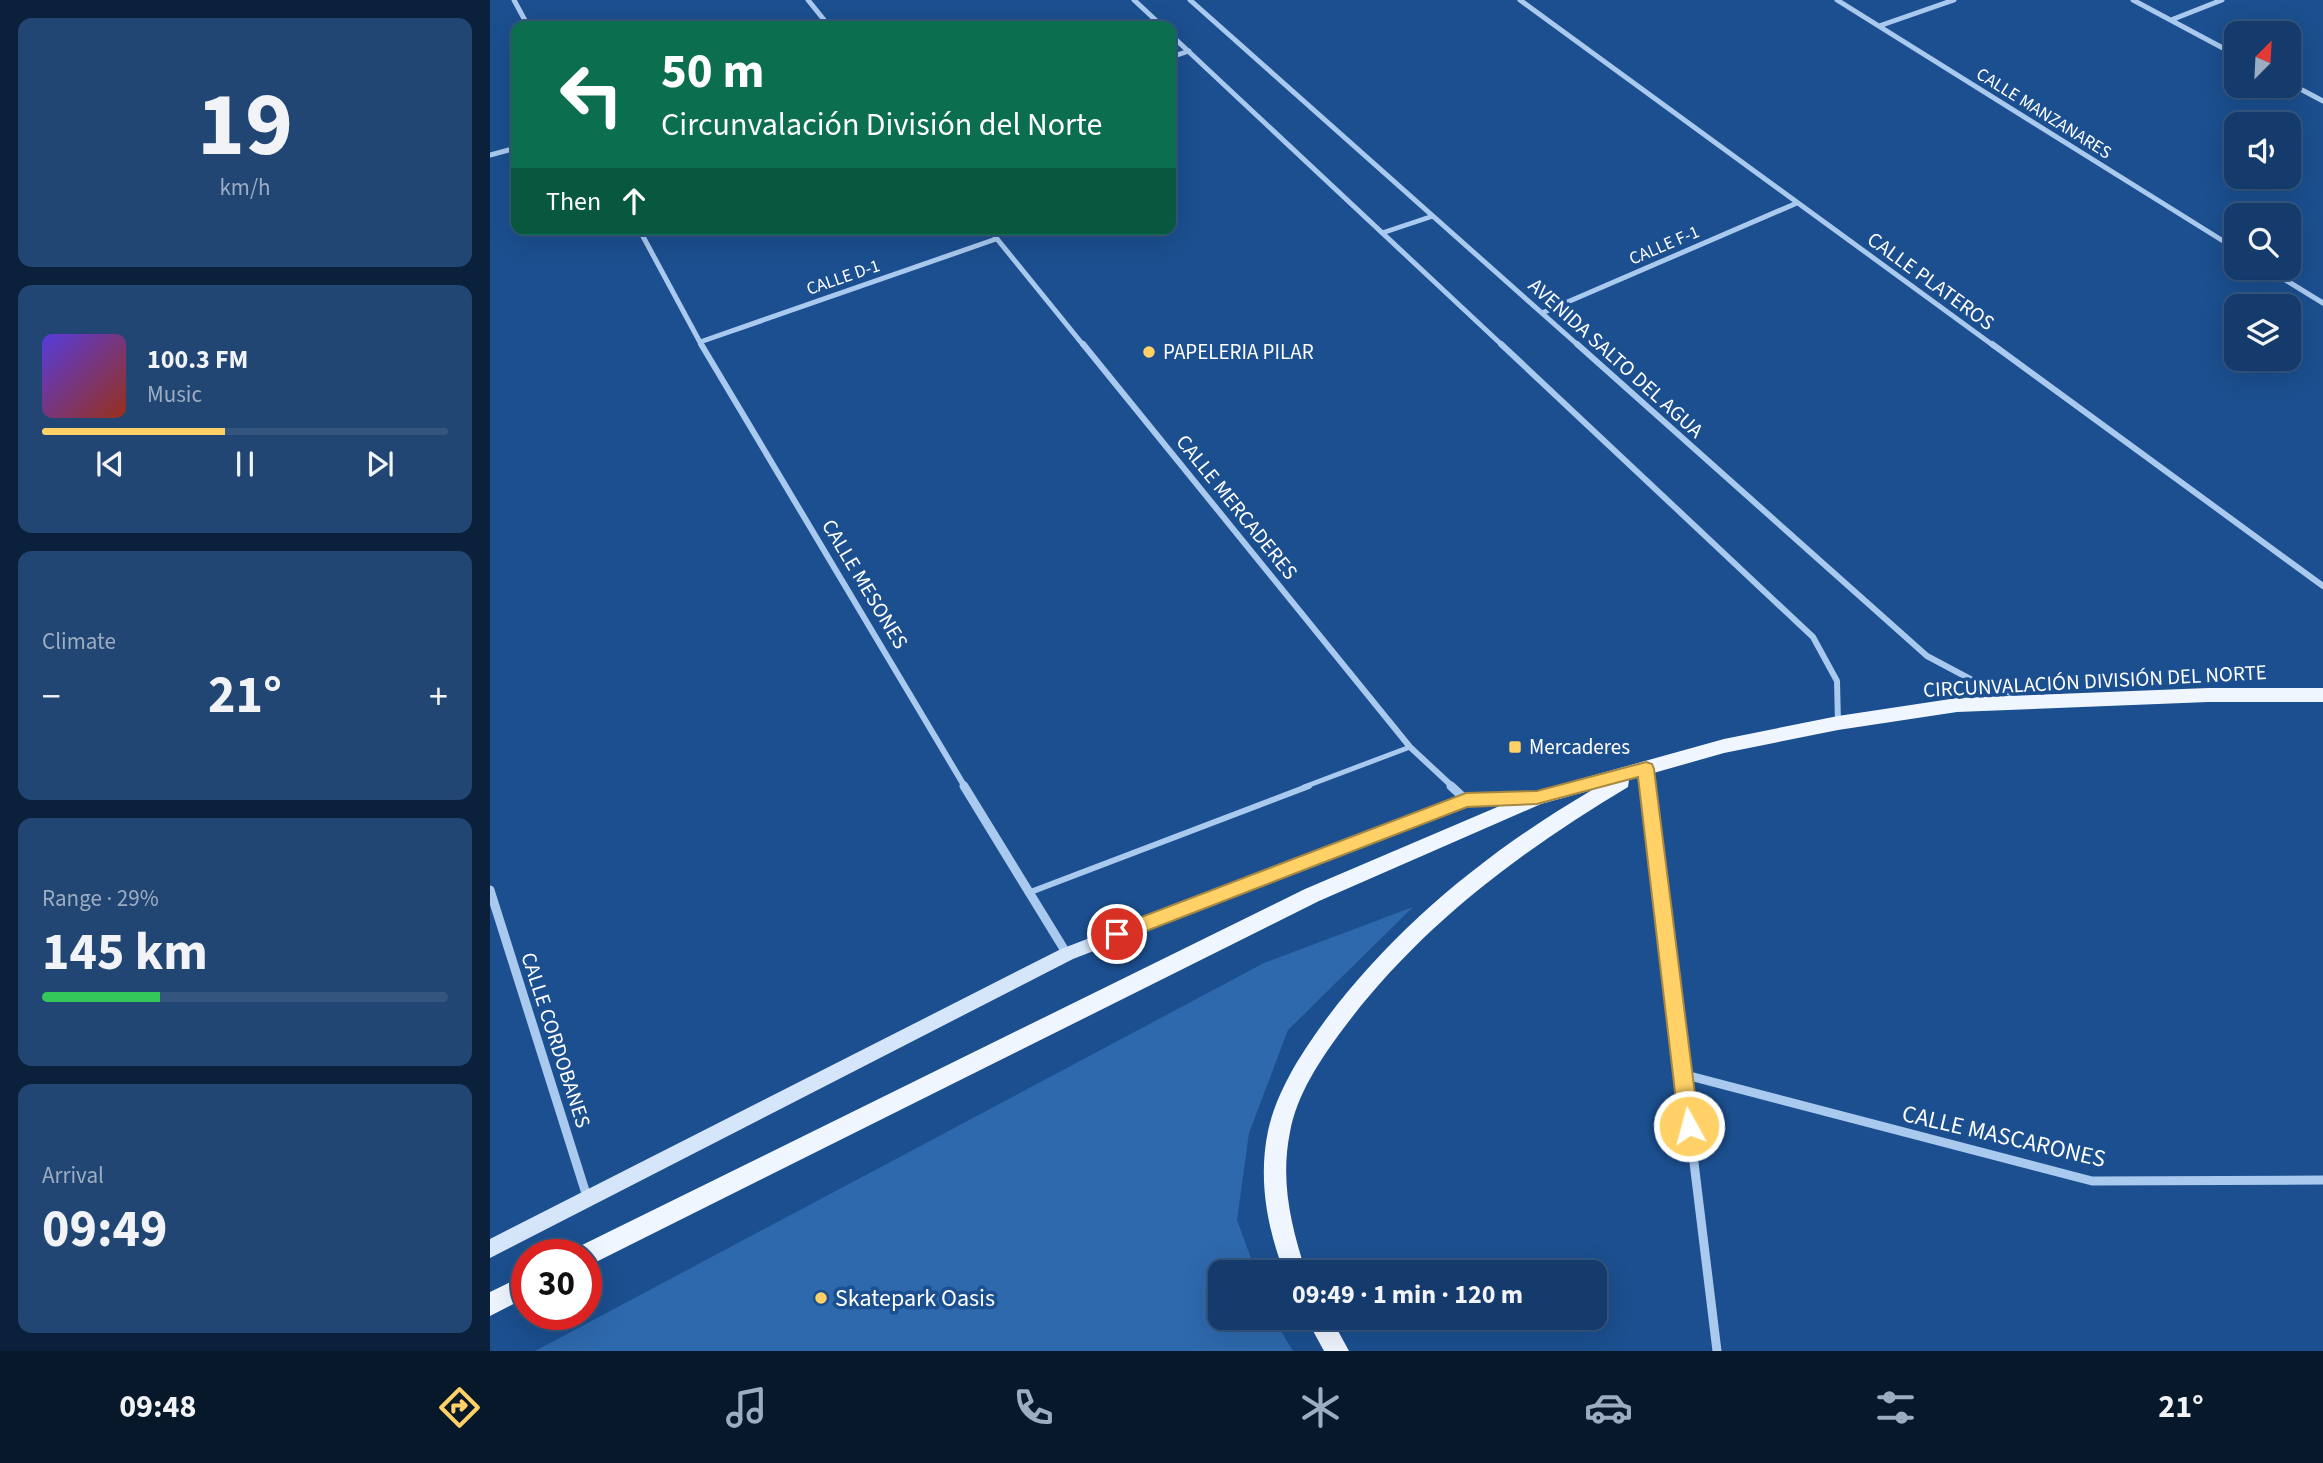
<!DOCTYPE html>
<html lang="en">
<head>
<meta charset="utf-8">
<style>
	body { margin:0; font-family:"Source Sans 3",sans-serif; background:#214673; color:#f1f3f6; height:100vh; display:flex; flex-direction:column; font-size:26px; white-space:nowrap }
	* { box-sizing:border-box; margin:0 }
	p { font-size:23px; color:#9dadc1 }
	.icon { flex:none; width:38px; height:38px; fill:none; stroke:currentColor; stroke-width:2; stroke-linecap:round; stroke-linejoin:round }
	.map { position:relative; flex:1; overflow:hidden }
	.panel { display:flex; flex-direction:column; gap:18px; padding:18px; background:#0b203b; width:490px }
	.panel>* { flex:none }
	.hud { position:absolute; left:21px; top:21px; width:665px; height:214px; border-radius:14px; box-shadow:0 7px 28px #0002,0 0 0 2px #33557e; background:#0b6e4f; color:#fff; overflow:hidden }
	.needle { width:46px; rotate:24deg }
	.fabs { position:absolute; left:1734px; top:21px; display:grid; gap:14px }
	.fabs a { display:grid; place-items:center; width:77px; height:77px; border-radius:14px; background:#143b6b; box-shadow:0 7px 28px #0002,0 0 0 2px #33557e; font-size:35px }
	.speed { position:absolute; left:21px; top:1239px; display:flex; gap:14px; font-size:35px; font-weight:700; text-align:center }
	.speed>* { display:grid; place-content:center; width:91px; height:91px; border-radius:50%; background:#143b6b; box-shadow:0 7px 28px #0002,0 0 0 2px #33557e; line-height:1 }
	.speed .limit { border:10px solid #d22; background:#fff; color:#111 }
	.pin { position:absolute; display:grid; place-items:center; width:60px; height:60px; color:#fff; margin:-30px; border:4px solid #fff; border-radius:50%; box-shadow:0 2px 7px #0007 }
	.me { position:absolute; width:77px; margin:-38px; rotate:353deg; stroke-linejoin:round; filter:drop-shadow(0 0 5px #0008) }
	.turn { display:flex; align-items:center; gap:24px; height:147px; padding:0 35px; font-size:32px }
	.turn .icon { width:91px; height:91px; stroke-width:2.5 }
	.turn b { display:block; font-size:49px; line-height:60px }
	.then { display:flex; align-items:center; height:66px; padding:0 35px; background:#0003; gap:14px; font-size:26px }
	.big { font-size:52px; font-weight:700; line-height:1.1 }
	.panel .widget { flex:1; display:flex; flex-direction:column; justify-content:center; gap:10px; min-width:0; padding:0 24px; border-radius:14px; background:#214673 }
	.panel .dial { align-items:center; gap:0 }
	.dial b { font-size:91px; line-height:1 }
	.song { display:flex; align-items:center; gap:21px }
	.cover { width:84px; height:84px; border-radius:10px; background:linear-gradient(135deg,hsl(250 70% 55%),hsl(10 70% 35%)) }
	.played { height:7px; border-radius:4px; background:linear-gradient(90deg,#ffd166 45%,#33557e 45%) }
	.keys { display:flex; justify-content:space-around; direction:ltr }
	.heat { display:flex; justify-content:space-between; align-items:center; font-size:38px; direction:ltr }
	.charge { height:10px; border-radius:5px; background:linear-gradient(90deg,#34c759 29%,#33557e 0) }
	.trip { position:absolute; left:718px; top:1260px; width:399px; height:70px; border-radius:14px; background:#143b6b; box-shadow:0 7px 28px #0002,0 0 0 2px #33557e; font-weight:700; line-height:70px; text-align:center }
	.tabs { display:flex; height:112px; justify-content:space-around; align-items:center; background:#08182b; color:#9dadc1 }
	.tabs .icon { width:49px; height:49px }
	.tabs .on { color:#ffd166 }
	.tabs b { font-size:32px; color:#f1f3f6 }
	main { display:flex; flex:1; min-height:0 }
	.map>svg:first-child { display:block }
	.green { fill:#2e69ad }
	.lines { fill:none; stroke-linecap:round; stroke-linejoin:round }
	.service-far1 { stroke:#a9c9ee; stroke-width:5 }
	.service { stroke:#a9c9ee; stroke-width:6 }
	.minor-far2 { stroke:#a9c9ee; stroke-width:5 }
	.minor-far1 { stroke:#a9c9ee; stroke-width:6 }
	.minor { stroke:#a9c9ee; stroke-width:9 }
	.secondary { fill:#d6e6fa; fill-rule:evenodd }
	.primary { fill:#f0f6ff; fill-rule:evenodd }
	.route { fill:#ffd166; stroke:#a68842; stroke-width:2 }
	.poi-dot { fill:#ffd166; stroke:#1b4f8f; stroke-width:2.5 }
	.labels { text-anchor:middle; stroke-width:7; stroke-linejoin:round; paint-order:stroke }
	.far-street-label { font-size:18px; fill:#fff; stroke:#1b4f8f }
	.street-label { font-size:21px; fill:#fff; stroke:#1b4f8f }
	.poi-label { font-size:21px; fill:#fff; stroke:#1b4f8f; text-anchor:start }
	.near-street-label { font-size:24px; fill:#fff; stroke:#1b4f8f }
	.near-poi-label { font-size:24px; fill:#fff; stroke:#1b4f8f; text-anchor:start }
</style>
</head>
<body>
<main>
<section class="panel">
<div class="widget dial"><b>19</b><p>km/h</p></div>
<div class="widget">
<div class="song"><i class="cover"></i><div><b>100.3 FM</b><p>Music</p></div></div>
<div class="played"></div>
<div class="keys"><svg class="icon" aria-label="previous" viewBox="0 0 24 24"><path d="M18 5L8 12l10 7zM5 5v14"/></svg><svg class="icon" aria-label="pause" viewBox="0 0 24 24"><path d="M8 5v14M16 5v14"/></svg><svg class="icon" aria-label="next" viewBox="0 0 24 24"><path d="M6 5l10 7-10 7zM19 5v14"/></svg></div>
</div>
<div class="widget"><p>Climate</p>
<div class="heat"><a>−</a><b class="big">21°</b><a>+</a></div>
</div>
<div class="widget"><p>Range · 29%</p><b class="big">145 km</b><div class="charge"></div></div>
<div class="widget"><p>Arrival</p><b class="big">09:49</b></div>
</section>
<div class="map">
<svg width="1833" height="1351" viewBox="0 0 1833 1351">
	<rect width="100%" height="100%" fill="#1b4f8f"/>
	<path class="green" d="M923,907L798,1030L759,1133L747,1220L766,1272H730V1318H783L803,1351H45L774,963Z"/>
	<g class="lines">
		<path class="service-far1" d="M814,787L920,747"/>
		<path class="service" d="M538,893L819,786"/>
		<path class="minor-far2" d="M24,0L38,26
			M318,0L339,26
			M644,0L672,26
			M700,0L1089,346
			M1030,0L1504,346
			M1347,0L1746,249
			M1643,0L1746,55
			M1681,20L1732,0
			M1389,26L1464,0
			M681,35L1013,346
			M681,57L699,51
			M1799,83L1833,101
			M0,155L26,148
			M149,229L212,346
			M499,229L594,346
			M892,233L943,216
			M1776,268L1833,303
			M1052,313L1307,203
			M210,342L506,239"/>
		<path class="minor-far1" d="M211,344L475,787
			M593,344L920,747L963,787
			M1011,344L1323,637L1347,681L1348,723
			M1087,344L1437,656L1484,681L1535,698
			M1502,344L1833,586
			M1156,769L1158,787"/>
		<path class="minor" d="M474,786L577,954
			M961,786L976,800
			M1158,786L1227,1351
			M0,890L98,1200
			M1192,1074L1602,1181L1833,1180"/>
		<path class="secondary" d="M1046,792L1051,794L1053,798L1051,802L977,806L583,959L0,1258V1239L571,949L976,794Z"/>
		<path class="primary" d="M1718,688H1833V702H1718L1467,712L1348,730L1234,753L1139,780L1138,787C1029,852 929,927 853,1029C830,1060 807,1094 800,1132C790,1181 801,1226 816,1272H794C777,1227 768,1179 778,1131C787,1090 812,1052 837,1018C908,924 1000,850 1102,790L1051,804L829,901L104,1263L96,1266V1255H85L88,1247L815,889L1040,793L1234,739L1348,716L1467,698Z
			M37,1274V1297L0,1316V1292Z
			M816,1318H841L859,1351H834Z"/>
	</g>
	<path class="route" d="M1156,762L1162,764L1164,769L1209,1126L1206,1132L1199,1135L1192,1132L1189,1126L1148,777L1047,804L977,807L633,940L627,942L620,940L618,934L620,929L976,793L1047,791Z"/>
	<g class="poi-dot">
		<circle cx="659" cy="352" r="7"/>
		<rect x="1018" y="740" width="14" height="14" rx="3.5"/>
		<circle cx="331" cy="1298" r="7"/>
	</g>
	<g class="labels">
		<g class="far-street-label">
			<text transform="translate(1554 113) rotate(32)" y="6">CALLE MANZANARES</text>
			<text transform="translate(1174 245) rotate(-23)" y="6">CALLE F-1</text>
			<text transform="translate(353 277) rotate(-19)" y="6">CALLE D-1</text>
		</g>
		<g class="street-label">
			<text transform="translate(1441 281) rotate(36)" y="7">CALLE PLATEROS</text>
			<text transform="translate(1126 358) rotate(42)" y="7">AVENIDA SALTO DEL AGUA</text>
			<text transform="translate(747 507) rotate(51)" y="7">CALLE MERCADERES</text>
			<text transform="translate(375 584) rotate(59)" y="7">CALLE MESONES</text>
			<text transform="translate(1605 681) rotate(-3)" y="7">CIRCUNVALACIÓN DIVISIÓN DEL NORTE</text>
			<text transform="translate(66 1040) rotate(72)" y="7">CALLE CORDOBANES</text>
		</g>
		<g class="poi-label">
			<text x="673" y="359">PAPELERIA PILAR</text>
			<text x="1039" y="754">Mercaderes</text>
		</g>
		<g class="near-street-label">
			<text transform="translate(1514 1136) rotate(13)" y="8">CALLE MASCARONES</text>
		</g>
		<g class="near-poi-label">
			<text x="345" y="1306">Skatepark Oasis</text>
		</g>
	</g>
</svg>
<div class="fabs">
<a><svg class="needle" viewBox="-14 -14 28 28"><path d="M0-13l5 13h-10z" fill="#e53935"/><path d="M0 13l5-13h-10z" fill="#9dadc1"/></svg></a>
<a><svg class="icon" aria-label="sound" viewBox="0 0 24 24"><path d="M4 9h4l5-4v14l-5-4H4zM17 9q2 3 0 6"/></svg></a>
<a><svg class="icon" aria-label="search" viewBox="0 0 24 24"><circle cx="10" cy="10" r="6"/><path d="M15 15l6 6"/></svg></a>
<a><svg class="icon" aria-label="layers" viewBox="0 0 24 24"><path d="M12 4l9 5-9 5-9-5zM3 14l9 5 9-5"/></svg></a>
</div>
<div class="speed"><div class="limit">30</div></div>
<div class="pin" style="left:627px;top:934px;background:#d93025"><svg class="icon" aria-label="arrive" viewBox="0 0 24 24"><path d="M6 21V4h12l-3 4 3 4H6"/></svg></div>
<svg class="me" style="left:1199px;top:1126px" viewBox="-20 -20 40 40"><circle r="17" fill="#ffd166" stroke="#fff" stroke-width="3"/><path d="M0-11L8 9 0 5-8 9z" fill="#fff"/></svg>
<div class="trip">09:49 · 1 min · 120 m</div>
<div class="hud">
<div class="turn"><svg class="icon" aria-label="left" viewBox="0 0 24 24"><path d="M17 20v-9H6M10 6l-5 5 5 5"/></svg><div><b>50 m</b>Circunvalación División del Norte</div></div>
<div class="then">Then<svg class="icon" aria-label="ahead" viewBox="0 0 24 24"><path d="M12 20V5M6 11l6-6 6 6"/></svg></div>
</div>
</div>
</main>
<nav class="tabs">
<b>09:48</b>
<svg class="icon on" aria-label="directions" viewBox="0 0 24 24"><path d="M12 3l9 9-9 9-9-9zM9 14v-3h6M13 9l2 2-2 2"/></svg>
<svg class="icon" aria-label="music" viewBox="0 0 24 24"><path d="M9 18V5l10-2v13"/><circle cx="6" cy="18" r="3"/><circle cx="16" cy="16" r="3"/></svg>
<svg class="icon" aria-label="phone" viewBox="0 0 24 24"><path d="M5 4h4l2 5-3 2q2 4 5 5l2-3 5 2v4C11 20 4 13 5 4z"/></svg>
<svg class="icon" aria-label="climate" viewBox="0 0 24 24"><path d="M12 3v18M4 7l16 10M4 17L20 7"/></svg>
<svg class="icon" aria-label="car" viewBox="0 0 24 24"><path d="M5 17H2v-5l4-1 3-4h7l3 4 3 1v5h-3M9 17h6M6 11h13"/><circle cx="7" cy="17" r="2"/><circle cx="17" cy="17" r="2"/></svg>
<svg class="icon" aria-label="filters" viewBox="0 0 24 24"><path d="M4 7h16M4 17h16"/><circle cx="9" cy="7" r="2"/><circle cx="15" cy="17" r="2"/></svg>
<b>21°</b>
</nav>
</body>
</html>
